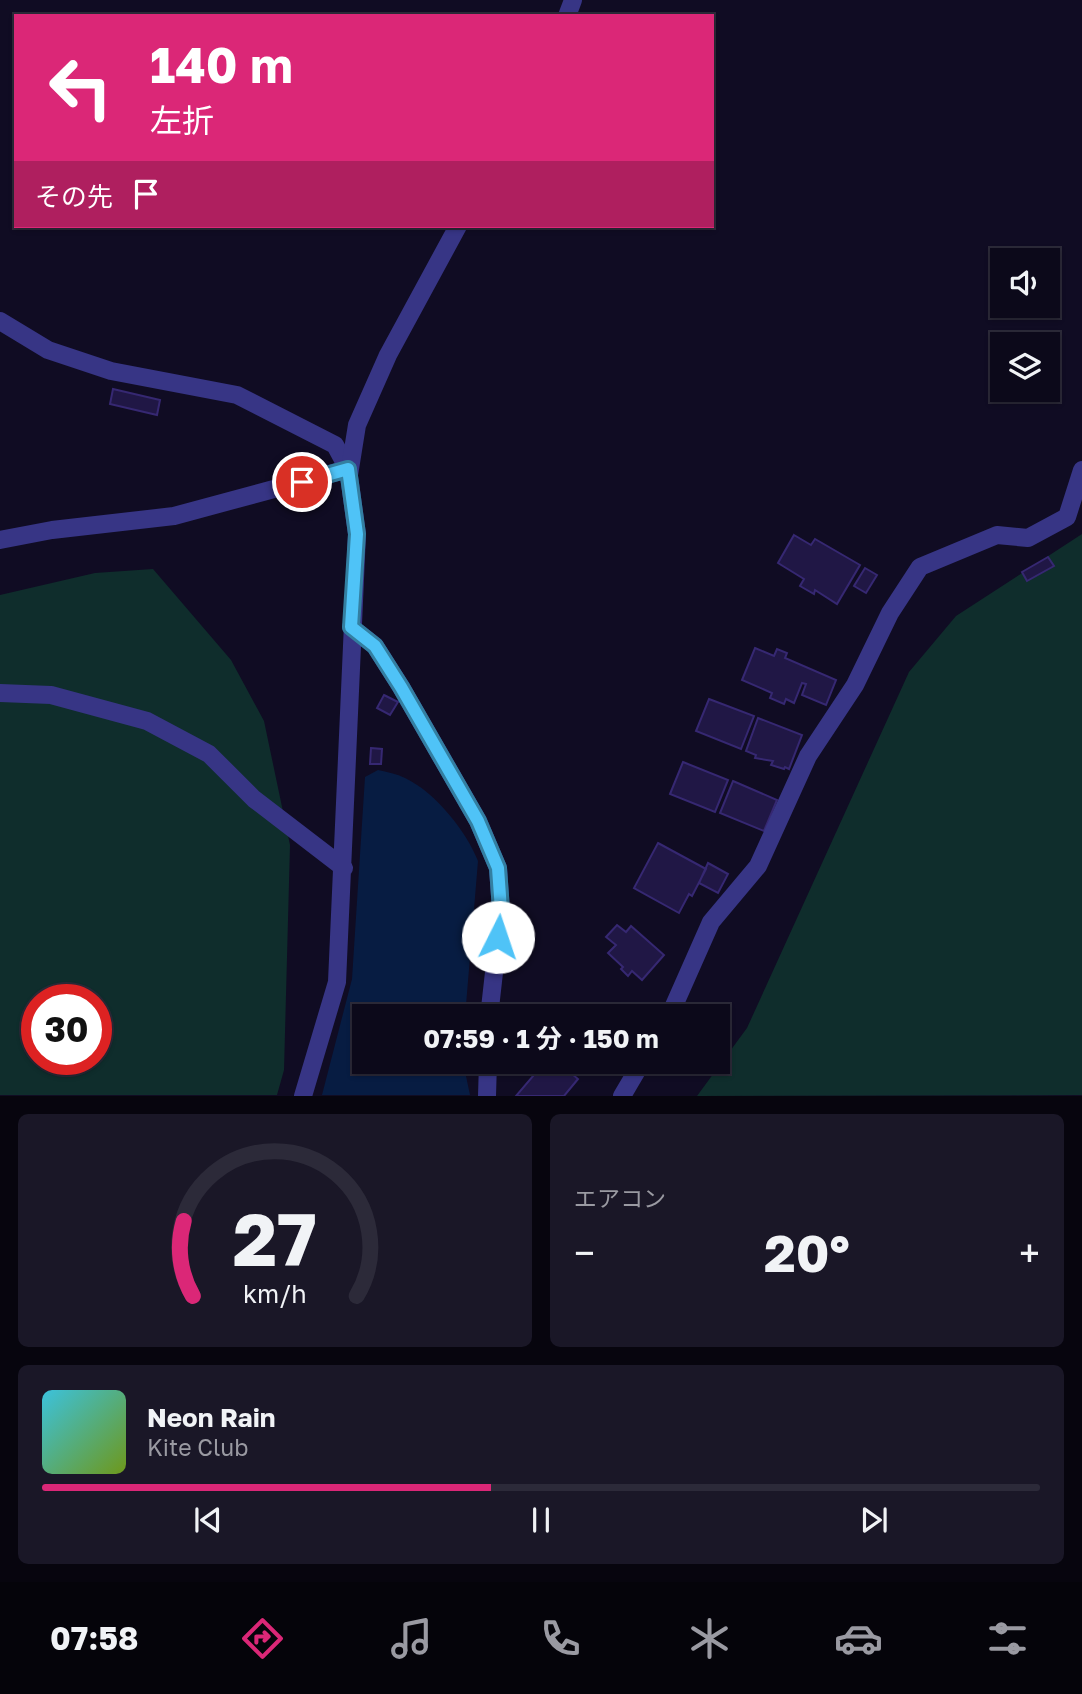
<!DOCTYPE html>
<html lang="ja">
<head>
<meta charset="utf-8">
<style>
	body { margin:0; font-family:"Golos Text","Noto Sans JP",sans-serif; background:#1a1727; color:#f1f3f6; height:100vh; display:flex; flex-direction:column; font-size:26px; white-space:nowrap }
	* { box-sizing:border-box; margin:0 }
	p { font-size:23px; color:#9a9aa2 }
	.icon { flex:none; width:38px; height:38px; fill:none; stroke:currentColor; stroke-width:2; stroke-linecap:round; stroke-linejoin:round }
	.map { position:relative; height:1096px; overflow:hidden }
	.details { display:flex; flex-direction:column; gap:18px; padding:18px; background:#07050e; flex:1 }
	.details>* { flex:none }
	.top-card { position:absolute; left:14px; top:14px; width:700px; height:214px; border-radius:0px; box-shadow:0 2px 5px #0004,0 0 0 2px #2c2a39; background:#db2777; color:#fff; overflow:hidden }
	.buttons { position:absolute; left:990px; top:248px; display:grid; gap:14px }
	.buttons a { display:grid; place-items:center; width:70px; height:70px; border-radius:0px; background:#0c091a; box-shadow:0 2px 5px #0004,0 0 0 2px #2c2a39; font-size:35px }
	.speed { position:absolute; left:21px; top:984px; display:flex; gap:14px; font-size:35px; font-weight:700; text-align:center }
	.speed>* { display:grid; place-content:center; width:91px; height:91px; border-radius:50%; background:#0c091a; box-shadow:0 2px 5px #0004,0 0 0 2px #2c2a39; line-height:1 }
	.speed .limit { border:10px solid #d22; background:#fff; color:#111 }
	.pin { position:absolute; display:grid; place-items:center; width:60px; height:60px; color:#fff; margin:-30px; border:4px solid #fff; border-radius:50%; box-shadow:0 2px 7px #0007 }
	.me { position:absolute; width:77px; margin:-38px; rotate:4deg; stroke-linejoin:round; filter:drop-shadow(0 0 5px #0008) }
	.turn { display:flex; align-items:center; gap:24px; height:147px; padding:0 21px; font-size:32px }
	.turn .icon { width:91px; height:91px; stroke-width:2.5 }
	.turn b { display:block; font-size:49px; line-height:60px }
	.then { display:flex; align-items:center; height:66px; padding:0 21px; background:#0003; gap:14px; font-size:26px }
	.big { font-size:52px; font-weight:700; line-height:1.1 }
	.details .tile { flex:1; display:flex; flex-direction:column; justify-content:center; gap:10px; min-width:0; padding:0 24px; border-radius:10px; background:#1a1727 }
	.details .dial { align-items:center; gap:0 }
	.dial svg { height:182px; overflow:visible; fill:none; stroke:#2c2a39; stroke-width:7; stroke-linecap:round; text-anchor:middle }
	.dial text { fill:#f1f3f6; stroke:none }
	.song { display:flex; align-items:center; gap:21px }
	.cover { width:84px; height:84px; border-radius:10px; background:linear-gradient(135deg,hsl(190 70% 55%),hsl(80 70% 35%)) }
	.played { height:7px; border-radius:4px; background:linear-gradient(90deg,#db2777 45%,#2c2a39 45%) }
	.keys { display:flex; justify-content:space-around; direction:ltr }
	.heat { display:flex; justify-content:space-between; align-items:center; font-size:38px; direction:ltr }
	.details .tiles { flex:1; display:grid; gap:18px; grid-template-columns:1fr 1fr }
	.tile:last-child { grid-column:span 2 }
	.trip { position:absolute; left:352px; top:1004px; width:378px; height:70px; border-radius:0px; background:#0c091a; box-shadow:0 2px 5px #0004,0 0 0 2px #2c2a39; font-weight:700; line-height:70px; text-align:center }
	.menu { display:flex; height:112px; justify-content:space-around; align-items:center; background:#05040a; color:#9a9aa2 }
	.menu .icon { width:49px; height:49px }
	.menu .current { color:#db2777 }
	.menu b { font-size:32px; color:#f1f3f6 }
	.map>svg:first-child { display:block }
	.green { fill:#0f2d2c; fill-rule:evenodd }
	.water { fill:#071c42 }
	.building { fill:#201745; stroke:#362872; stroke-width:2 }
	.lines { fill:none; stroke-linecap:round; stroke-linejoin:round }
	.minor { stroke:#373585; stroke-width:18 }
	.tertiary { stroke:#373585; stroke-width:18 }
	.route-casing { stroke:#337fa1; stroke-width:18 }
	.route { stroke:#4fc3f7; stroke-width:12 }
</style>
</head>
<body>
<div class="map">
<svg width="1082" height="1096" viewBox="0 0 1082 1096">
	<rect width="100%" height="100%" fill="#100c23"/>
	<path class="green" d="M1082,534V1095L697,1096L747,1028L909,672L956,616Z
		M153,569L231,660L264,721L290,845L284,1070L277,1095H0V595L95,573ZM37,999H96V1059H37Z"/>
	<path class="water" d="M378,770C387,772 397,774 405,778C435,792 467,832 478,861L465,1017H364V1062H463L470,1095H322L352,979L365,777Z"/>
	<path class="building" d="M113,389L160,400L157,415L110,404Z
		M794,535L811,545L815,539L860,565L837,604L815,590L814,594L800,586L804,579L778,563Z
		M1048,557L1054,566L1027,581L1022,572Z
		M865,568L877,575L866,593L854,586Z
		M755,648L774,656L777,649L787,653L785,658L836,680L826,705L802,695L806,684L802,683L794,703L786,699L784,704L770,698L772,693L742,680Z
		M384,695L398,702L390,715L377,708Z
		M709,699L754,716L741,749L696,731Z
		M758,718L802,735L789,769L785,767L784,769L771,765L773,761L755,758L756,755L746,751Z
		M371,748L382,749L381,764H370Z
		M683,762L728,780L715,812L670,794Z
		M733,781L777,800L764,831L720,813Z
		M658,843L706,869L692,896L689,894L679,913L634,888Z
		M708,863L728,874L718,893L699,883Z
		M617,925L626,932L631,926L664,955L642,980L632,971L628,976L621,969L623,967L608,953L616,945L606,937Z
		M545,1062H558L578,1079L564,1096H516Z"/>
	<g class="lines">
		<path class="minor" d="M0,321L48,350L111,371L237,395L335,445L348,469L357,534L337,982L303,1096
			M0,540L52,530L174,516L348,469
			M351,627L375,646L401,687L478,821L498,868L501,910L489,1017
			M0,693L51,695L147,721L209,754L254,799L344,868
			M669,1017L711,922L758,866L808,756L855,685L890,613L920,567L997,535L1028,538L1067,517L1082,470
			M487,1096L488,1062
			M622,1096L642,1062"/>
		<path class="tertiary" d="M567,16L573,0
			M349,475L357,425L388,355L458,226"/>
	</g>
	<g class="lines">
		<g class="route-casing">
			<path id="route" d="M302,482L348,469L357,534L351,627L375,646L401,687L478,821L498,868L501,910L498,937"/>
		</g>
		<use href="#route" class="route"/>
	</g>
</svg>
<div class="buttons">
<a><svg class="icon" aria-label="sound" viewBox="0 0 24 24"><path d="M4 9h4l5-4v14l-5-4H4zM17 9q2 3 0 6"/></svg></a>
<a><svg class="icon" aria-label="layers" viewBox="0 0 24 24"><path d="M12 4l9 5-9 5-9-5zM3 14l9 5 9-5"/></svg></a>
</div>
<div class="speed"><div class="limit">30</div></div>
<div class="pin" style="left:302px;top:482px;background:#d93025"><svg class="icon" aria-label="arrive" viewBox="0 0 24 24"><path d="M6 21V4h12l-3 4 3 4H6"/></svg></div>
<svg class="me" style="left:498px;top:937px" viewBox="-20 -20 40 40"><circle r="19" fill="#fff"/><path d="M0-13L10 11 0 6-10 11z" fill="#4fc3f7"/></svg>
<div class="trip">07:59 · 1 分 · 150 m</div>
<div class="top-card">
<div class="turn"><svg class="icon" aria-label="left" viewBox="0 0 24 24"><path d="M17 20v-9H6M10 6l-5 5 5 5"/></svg><div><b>140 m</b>左折</div></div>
<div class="then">その先<svg class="icon" aria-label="arrive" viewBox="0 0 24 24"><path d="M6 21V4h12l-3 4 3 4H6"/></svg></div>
</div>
</div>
<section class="details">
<div class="tiles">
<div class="tile dial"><svg viewBox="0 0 100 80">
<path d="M14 69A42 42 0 1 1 86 69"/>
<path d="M14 69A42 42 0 0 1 10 36" stroke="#db2777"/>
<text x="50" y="56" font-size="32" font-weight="700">27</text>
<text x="50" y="72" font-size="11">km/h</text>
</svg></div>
<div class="tile"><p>エアコン</p>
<div class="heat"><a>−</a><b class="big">20°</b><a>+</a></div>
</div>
<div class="tile">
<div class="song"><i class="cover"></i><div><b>Neon Rain</b><p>Kite Club</p></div></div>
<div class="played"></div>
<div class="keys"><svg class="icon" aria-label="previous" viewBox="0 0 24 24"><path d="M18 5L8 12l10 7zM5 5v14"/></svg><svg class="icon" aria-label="pause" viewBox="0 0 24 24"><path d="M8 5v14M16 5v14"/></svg><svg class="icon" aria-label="next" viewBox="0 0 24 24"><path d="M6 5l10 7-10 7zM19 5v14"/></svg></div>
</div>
</div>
</section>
<nav class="menu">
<b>07:58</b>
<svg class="icon current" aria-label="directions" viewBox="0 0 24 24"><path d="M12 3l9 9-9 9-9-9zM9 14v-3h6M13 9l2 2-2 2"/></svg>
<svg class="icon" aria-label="music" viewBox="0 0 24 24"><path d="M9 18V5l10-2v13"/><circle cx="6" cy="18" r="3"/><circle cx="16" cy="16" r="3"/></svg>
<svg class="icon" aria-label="phone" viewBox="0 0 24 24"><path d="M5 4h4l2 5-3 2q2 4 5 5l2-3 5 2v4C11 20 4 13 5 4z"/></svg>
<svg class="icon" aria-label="climate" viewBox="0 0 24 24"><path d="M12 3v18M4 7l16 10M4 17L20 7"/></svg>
<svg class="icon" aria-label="car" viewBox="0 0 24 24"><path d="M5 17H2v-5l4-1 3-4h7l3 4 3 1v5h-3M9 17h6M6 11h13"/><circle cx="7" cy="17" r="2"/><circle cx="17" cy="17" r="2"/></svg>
<svg class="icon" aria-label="filters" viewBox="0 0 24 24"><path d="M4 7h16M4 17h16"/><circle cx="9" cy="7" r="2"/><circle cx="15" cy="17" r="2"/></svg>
</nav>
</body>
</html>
